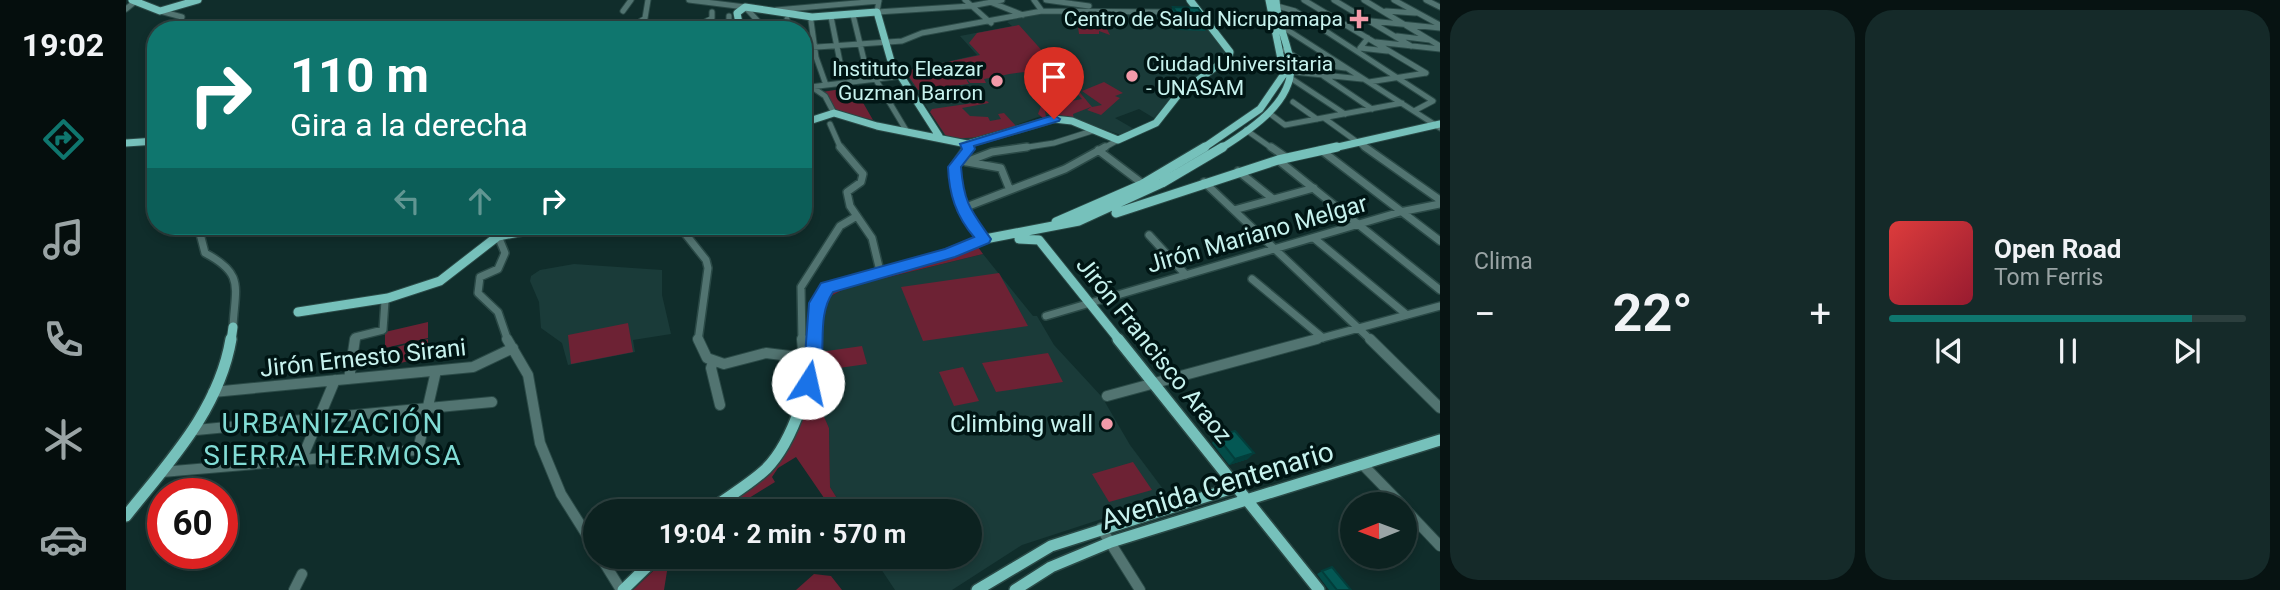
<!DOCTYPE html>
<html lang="es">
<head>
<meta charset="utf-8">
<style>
	body { margin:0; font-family:Roboto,sans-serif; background:#152a29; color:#f1f3f6; height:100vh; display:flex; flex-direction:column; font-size:26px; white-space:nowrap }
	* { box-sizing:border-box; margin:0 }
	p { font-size:23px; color:#9aa4a5 }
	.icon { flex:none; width:38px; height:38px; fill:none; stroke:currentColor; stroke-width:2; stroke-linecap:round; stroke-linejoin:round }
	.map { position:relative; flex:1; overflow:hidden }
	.drawer { display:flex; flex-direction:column; gap:10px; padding:10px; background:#071312; width:840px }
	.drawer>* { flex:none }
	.banner { position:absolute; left:21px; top:21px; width:665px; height:214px; border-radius:28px; box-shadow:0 4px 10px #0003,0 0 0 2px #2c3f3e; background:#0f766e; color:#fff; overflow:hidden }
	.needle { width:46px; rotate:269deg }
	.tools { position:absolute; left:1214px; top:492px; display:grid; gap:14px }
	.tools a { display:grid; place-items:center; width:77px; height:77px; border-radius:50%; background:#0c2220; box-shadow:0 4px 10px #0003,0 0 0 2px #2c3f3e; font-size:35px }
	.speed { position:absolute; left:21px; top:478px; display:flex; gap:14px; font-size:35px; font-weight:700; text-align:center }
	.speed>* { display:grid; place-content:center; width:91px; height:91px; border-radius:50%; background:#0c2220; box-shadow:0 4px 10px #0003,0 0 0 2px #2c3f3e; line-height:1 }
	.speed .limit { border:10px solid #d22; background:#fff; color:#111 }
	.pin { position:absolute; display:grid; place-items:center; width:60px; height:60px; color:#fff; margin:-72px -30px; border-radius:50% 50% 50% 0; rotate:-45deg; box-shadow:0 0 7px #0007 }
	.pin .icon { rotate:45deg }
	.me { position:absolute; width:77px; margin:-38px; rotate:10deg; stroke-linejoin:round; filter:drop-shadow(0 0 5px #0008) }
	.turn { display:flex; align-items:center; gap:24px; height:147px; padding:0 28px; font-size:32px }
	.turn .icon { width:91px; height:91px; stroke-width:2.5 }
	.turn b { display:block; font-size:49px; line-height:60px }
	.lanes { display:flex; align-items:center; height:66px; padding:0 28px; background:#0003; justify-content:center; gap:35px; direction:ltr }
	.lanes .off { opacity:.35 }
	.big { font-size:52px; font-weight:700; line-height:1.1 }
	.drawer .card { flex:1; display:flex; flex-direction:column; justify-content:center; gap:10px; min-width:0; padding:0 24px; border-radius:28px; background:#152a29 }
	.song { display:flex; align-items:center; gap:21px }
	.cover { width:84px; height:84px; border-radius:10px; background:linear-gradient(135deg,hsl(0 70% 55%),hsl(350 70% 35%)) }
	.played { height:7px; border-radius:4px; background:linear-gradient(90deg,#0f766e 85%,#2c3f3e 85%) }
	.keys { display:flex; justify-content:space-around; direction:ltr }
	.heat { display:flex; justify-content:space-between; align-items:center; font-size:38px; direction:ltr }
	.drawer .tiles { flex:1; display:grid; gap:10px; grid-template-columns:repeat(2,1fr) }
	.trip { position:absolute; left:457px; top:499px; width:399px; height:70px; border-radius:35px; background:#0c2220; box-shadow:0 4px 10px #0003,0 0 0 2px #2c3f3e; font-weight:700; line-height:70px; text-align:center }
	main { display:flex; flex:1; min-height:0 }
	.tabs { display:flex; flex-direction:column; width:126px; justify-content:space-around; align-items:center; background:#050e0d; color:#9aa4a5 }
	.tabs .icon { width:49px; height:49px }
	.tabs .active { color:#0f766e }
	.tabs b { font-size:32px; color:#f1f3f6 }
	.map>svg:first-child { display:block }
	.built { fill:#1a3b39 }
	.green { fill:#6d2234 }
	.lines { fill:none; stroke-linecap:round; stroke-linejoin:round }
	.minor-far2-casing { stroke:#2a4946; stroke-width:7 }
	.minor-far1-casing { stroke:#2a4946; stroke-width:10 }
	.minor-casing { stroke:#2a4946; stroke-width:12 }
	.major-far2-casing { stroke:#2a4946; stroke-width:9 }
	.major-far1-casing { stroke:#2a4946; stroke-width:11 }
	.major-casing { stroke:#2a4946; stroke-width:14 }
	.minor-far2 { stroke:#527471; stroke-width:5 }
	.minor-far1 { stroke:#527471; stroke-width:7 }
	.minor { stroke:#527471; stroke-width:10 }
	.major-far2 { stroke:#76c1bb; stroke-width:7 }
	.major-far1 { stroke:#76c1bb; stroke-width:9 }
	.major { stroke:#76c1bb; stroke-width:11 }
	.wall { fill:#034c48 }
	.shaded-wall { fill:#033e3b }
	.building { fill:#045854; stroke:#033e3b; stroke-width:2 }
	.route { fill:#1a73e8; stroke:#114b97; stroke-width:2 }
	.poi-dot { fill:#f39aa9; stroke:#001514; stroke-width:2.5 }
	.labels { text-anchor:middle; stroke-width:7; stroke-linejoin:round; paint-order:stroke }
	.far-poi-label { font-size:21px; fill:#c7f2ee; stroke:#001514; text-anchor:end }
	.street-label { font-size:24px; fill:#c7f2ee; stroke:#001514 }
	.poi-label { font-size:24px; fill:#c7f2ee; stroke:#001514; text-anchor:end }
	.quarter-label { font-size:28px; letter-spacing:2px; fill:#81dcd5; stroke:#001514 }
	.near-street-label { font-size:28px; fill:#c7f2ee; stroke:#001514 }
</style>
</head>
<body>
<main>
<nav class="tabs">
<b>19:02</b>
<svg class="icon active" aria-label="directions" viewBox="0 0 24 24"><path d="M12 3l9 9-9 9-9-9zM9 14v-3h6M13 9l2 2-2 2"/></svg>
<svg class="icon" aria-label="music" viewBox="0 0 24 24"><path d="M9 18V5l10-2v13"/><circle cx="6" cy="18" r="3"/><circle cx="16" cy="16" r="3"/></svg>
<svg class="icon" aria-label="phone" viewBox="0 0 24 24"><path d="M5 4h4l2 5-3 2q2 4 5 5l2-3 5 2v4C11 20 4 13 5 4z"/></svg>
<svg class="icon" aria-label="climate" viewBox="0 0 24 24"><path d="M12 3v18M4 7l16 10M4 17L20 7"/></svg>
<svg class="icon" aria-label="car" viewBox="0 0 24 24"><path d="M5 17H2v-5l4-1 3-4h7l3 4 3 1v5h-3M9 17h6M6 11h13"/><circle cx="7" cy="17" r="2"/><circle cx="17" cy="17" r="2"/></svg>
</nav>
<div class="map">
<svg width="1314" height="590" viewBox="0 0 1314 590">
	<rect width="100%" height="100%" fill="#102d2b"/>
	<path class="built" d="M908,13H1071L1101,55L1048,94L1028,118L1013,109L989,118L1008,129L995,135L948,119L941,112L912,117L847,141L819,136L778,71L851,55L834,36L886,26L881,22Z
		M857,254L907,316H911L928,345L976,397L1004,445L1043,497L896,545L826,590H769L747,557L844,556V511H719L704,487L703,428L683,390L691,367L694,314L703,297L722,287Z
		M448,264L536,270V295L545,334L507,340L509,352L442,365L436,343L415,328L413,302L404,281L405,276L414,270Z"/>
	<path class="green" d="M948,15H982L984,22L978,23L984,35L973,31V34H953L952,27H966L963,20H948Z
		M893,25L937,74L933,75L940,76L966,107L976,105L956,91L978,82L997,93L989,96L994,98L975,115L961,110L965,107L947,114L948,119L919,111L920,117L917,118L912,114L915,106L939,107L940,102L956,99L941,83L933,84C914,63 884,75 858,79L860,83H844L837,74L843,84L792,90L779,71L854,55L843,43L851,33Z
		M728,87L747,120L710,111L702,96L696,92Z
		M861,101L863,103L836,108L844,116L862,117L864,121L875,119L872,114L878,113L890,126C865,134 846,142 820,136L804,112L806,109Z
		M852,247L857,254L722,287L703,297L694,314L699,297L714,288Z
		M873,273L902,326L797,341L775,287Z
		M302,322V338L259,348V332Z
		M502,323L507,352L445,364L442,335Z
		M302,339V356L259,367V350Z
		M736,346L741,364L699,370L694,352Z
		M922,353L937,382L870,392L856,363Z
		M837,367L853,401L828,406L813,372Z
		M683,390H686L703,428L704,487L719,511H707L670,457L652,468L646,477L649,482L602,511L599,507L650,466L666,442Z
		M1007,462L1026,490L983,502L966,474Z
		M542,557H551L542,565L538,590H507Z
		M688,574L705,576L716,590H670Z"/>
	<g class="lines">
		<g class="minor-far2-casing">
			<path id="minor-far2" d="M563,0L619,7L640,30
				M753,0L751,12L845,6L876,0
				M839,0L865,23
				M908,0L916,11
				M920,0L963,6
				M1178,0L1300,73
				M1208,0L1285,46
				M1238,0L1314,46
				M1268,0L1314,25
				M1300,0L1314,7
				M864,2L897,15
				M1144,4L1169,11L1307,101L1288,111
				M0,9L11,0
				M650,10L753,1
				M34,11L56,17L51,26
				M497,11L505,0
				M1260,11L1289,13
				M727,15L738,60L780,130
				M705,17L714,62L725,82
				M661,19L662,30
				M685,21L690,57L700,85
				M1245,21L1314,28
				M1149,22L1314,128
				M502,30L519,18L522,0
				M565,30L586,18V12
				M589,30L603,21V16
				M1271,36L1304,40
				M1242,38L1234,48L1261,51
				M1250,42L1314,49
				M677,48L776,41L796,33L916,11L1037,12
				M1159,50L1246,109
				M1183,63L1219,68
				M1158,71L1236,79
				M1160,75L1219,114
				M677,81L699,96L708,113
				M1243,82L1300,73
				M684,87L776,76
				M1167,102L1191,119
				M1143,113L1159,125L1276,103
				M1198,118L1241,149
				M704,124L715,149
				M1120,130L1147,149
				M889,149L928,143L969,130
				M976,149L992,140"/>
		</g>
		<g class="minor-far1-casing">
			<path id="minor-far1" d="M714,147L737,174L735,182L721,192L724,206L746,238L754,271
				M1145,147L1161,158
				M1239,147L1314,200
				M972,150L1017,184
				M1195,150L1314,241
				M1152,160L1314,290
				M840,162L866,152L901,147
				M841,162L875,168L883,188
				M1112,171L1147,199
				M1078,182L1246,341
				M835,209L939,169L979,147
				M1108,210L1188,188
				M72,226L79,253C119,274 109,287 107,327
				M553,226L580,260L582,268L572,341
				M1023,235L1060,275
				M372,236L379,253L372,269L354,277L352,293L372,312L382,341
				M1189,239L1281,315
				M1126,279L1197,338
				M920,316L1274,212L1314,204
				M228,341L229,337L257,330L259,301L262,298
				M676,341L675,287L714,226L731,216
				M1185,341L1314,306"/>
		</g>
		<g class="minor-casing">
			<path id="minor" d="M381,339L402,375L414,443L435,494L469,548
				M572,339L581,358L598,364L640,353L680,358
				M676,339L679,375
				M1244,339L1314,408
				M587,362L585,368L594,405
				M223,379L229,339
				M87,392L347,367L387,348
				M981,396L1191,339
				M70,430L366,402
				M175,461L209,380
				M1237,465L1275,504
				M36,472L292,450L310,371
				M1279,509L1314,546
				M975,528L1014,590
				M474,556L495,590
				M168,590L176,574"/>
		</g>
		<g class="major-far2-casing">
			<path id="major-far2" d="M6,0L34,11L72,0
				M610,30L613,23L611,13L619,7L686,17L751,12L765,61L813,136
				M677,123L708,113L751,126L841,144L843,149
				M0,143L30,141
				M841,144L928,119L946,121L992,140L1030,123L1052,95L1103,57L1104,52L1064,0
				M1076,149L1134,109L1158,74L1143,0
				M1094,149C1124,130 1172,100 1164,59C1160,39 1151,21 1150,0
				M1203,149L1314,124"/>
		</g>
		<g class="major-far1-casing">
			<path id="major-far1" d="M842,147L828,167C829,195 838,218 857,239
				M990,213L1152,160L1211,147
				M930,222L1015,185L1079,147
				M893,239L913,240L994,341
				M172,312L262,298L314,281L372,236L426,226
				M105,341L107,327
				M689,341L691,303L701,287L809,258L859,239L953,221L1036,183L1097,147"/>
		</g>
		<g class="major-casing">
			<path id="major" d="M992,339L1193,590
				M583,511C601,497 623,485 640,469C668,441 687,377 689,339
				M0,516C43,462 93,410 105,339
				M497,590L532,556
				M851,590L925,546L1110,487
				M889,590L925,567L985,542L1314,440"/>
		</g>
		<use href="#minor-far2" class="minor-far2"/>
		<use href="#minor-far1" class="minor-far1"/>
		<use href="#minor" class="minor"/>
		<use href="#major-far2" class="major-far2"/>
		<use href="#major-far1" class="major-far1"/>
		<use href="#major" class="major"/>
	</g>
	<path class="wall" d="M1047,7L1083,23L1079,31L1053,30L1044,15Z
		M1091,436L1122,459L1103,465L1086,443Z
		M1196,571L1225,590H1203L1191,574Z"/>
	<path class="shaded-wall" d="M1128,453L1122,459L1103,465L1109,459Z"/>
	<path class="building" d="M1047,7L1072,8L1083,23L1056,22Z
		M1109,431L1128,453L1109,459L1091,436Z
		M1206,567L1225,590H1211L1196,571Z"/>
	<path class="route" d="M928,115L934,119L933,121L848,146L849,149L835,167C838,204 845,210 865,239L863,243L829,257L707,292C688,320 704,358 689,389H676L673,383L678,369L683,303L695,283L819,249L848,237C830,216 823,194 822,167L836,149L834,144Z"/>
	<g class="poi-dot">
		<path d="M1229.5 8.5h7v7h7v7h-7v7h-7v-7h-7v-7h7z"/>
		<circle cx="1006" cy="76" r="7"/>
		<circle cx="871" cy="81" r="7"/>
		<circle cx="981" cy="424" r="7"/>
	</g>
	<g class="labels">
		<g class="far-poi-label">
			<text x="1217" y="26">Centro de Salud Nicrupamapa</text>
			<text x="1020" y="71" text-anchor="start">Ciudad Universitaria<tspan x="1020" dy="24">- UNASAM</tspan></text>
			<text x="857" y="76">Instituto Eleazar<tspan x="857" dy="24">Guzman Barron</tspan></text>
		</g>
		<g class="street-label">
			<text transform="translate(1131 234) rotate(-16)" y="8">Jirón Mariano Melgar</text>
			<text transform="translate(1028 350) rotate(51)" y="8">Jirón Francisco Araoz</text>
			<text transform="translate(237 358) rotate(-6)" y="8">Jirón Ernesto Sirani</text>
		</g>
		<g class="poi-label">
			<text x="967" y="432">Climbing wall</text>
		</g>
		<g class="quarter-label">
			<text x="207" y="433">URBANIZACIÓN<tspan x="207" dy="32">SIERRA HERMOSA</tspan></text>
		</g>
		<g class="near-street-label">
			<text transform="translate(1091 485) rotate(-17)" y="10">Avenida Centenario</text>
		</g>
	</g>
</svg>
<div class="tools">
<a><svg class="needle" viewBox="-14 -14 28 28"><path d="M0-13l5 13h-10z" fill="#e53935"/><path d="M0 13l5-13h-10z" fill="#9aa4a5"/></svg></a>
</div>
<div class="speed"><div class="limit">60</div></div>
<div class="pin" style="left:928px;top:119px;background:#d93025"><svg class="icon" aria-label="arrive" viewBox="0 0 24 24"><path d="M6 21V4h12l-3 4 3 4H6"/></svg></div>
<svg class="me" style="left:682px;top:383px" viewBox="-20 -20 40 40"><circle r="19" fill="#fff"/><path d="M0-13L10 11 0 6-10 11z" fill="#1a73e8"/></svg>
<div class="trip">19:04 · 2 min · 570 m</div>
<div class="banner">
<div class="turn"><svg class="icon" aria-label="right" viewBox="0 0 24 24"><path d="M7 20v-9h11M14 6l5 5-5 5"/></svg><div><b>110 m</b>Gira a la derecha</div></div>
<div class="lanes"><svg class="icon off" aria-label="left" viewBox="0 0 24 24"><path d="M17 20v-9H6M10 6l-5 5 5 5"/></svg><svg class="icon off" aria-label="ahead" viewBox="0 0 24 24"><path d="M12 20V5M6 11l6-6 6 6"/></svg><svg class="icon" aria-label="right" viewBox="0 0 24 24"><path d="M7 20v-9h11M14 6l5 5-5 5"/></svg></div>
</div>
</div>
<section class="drawer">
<div class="tiles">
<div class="card"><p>Clima</p>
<div class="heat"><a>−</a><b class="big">22°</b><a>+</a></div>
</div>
<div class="card">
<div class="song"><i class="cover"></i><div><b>Open Road</b><p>Tom Ferris</p></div></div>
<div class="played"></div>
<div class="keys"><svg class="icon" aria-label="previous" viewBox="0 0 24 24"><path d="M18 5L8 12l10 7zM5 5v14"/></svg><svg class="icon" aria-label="pause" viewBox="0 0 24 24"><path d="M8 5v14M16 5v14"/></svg><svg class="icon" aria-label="next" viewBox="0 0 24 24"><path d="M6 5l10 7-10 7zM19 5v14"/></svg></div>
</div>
</div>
</section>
</main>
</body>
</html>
